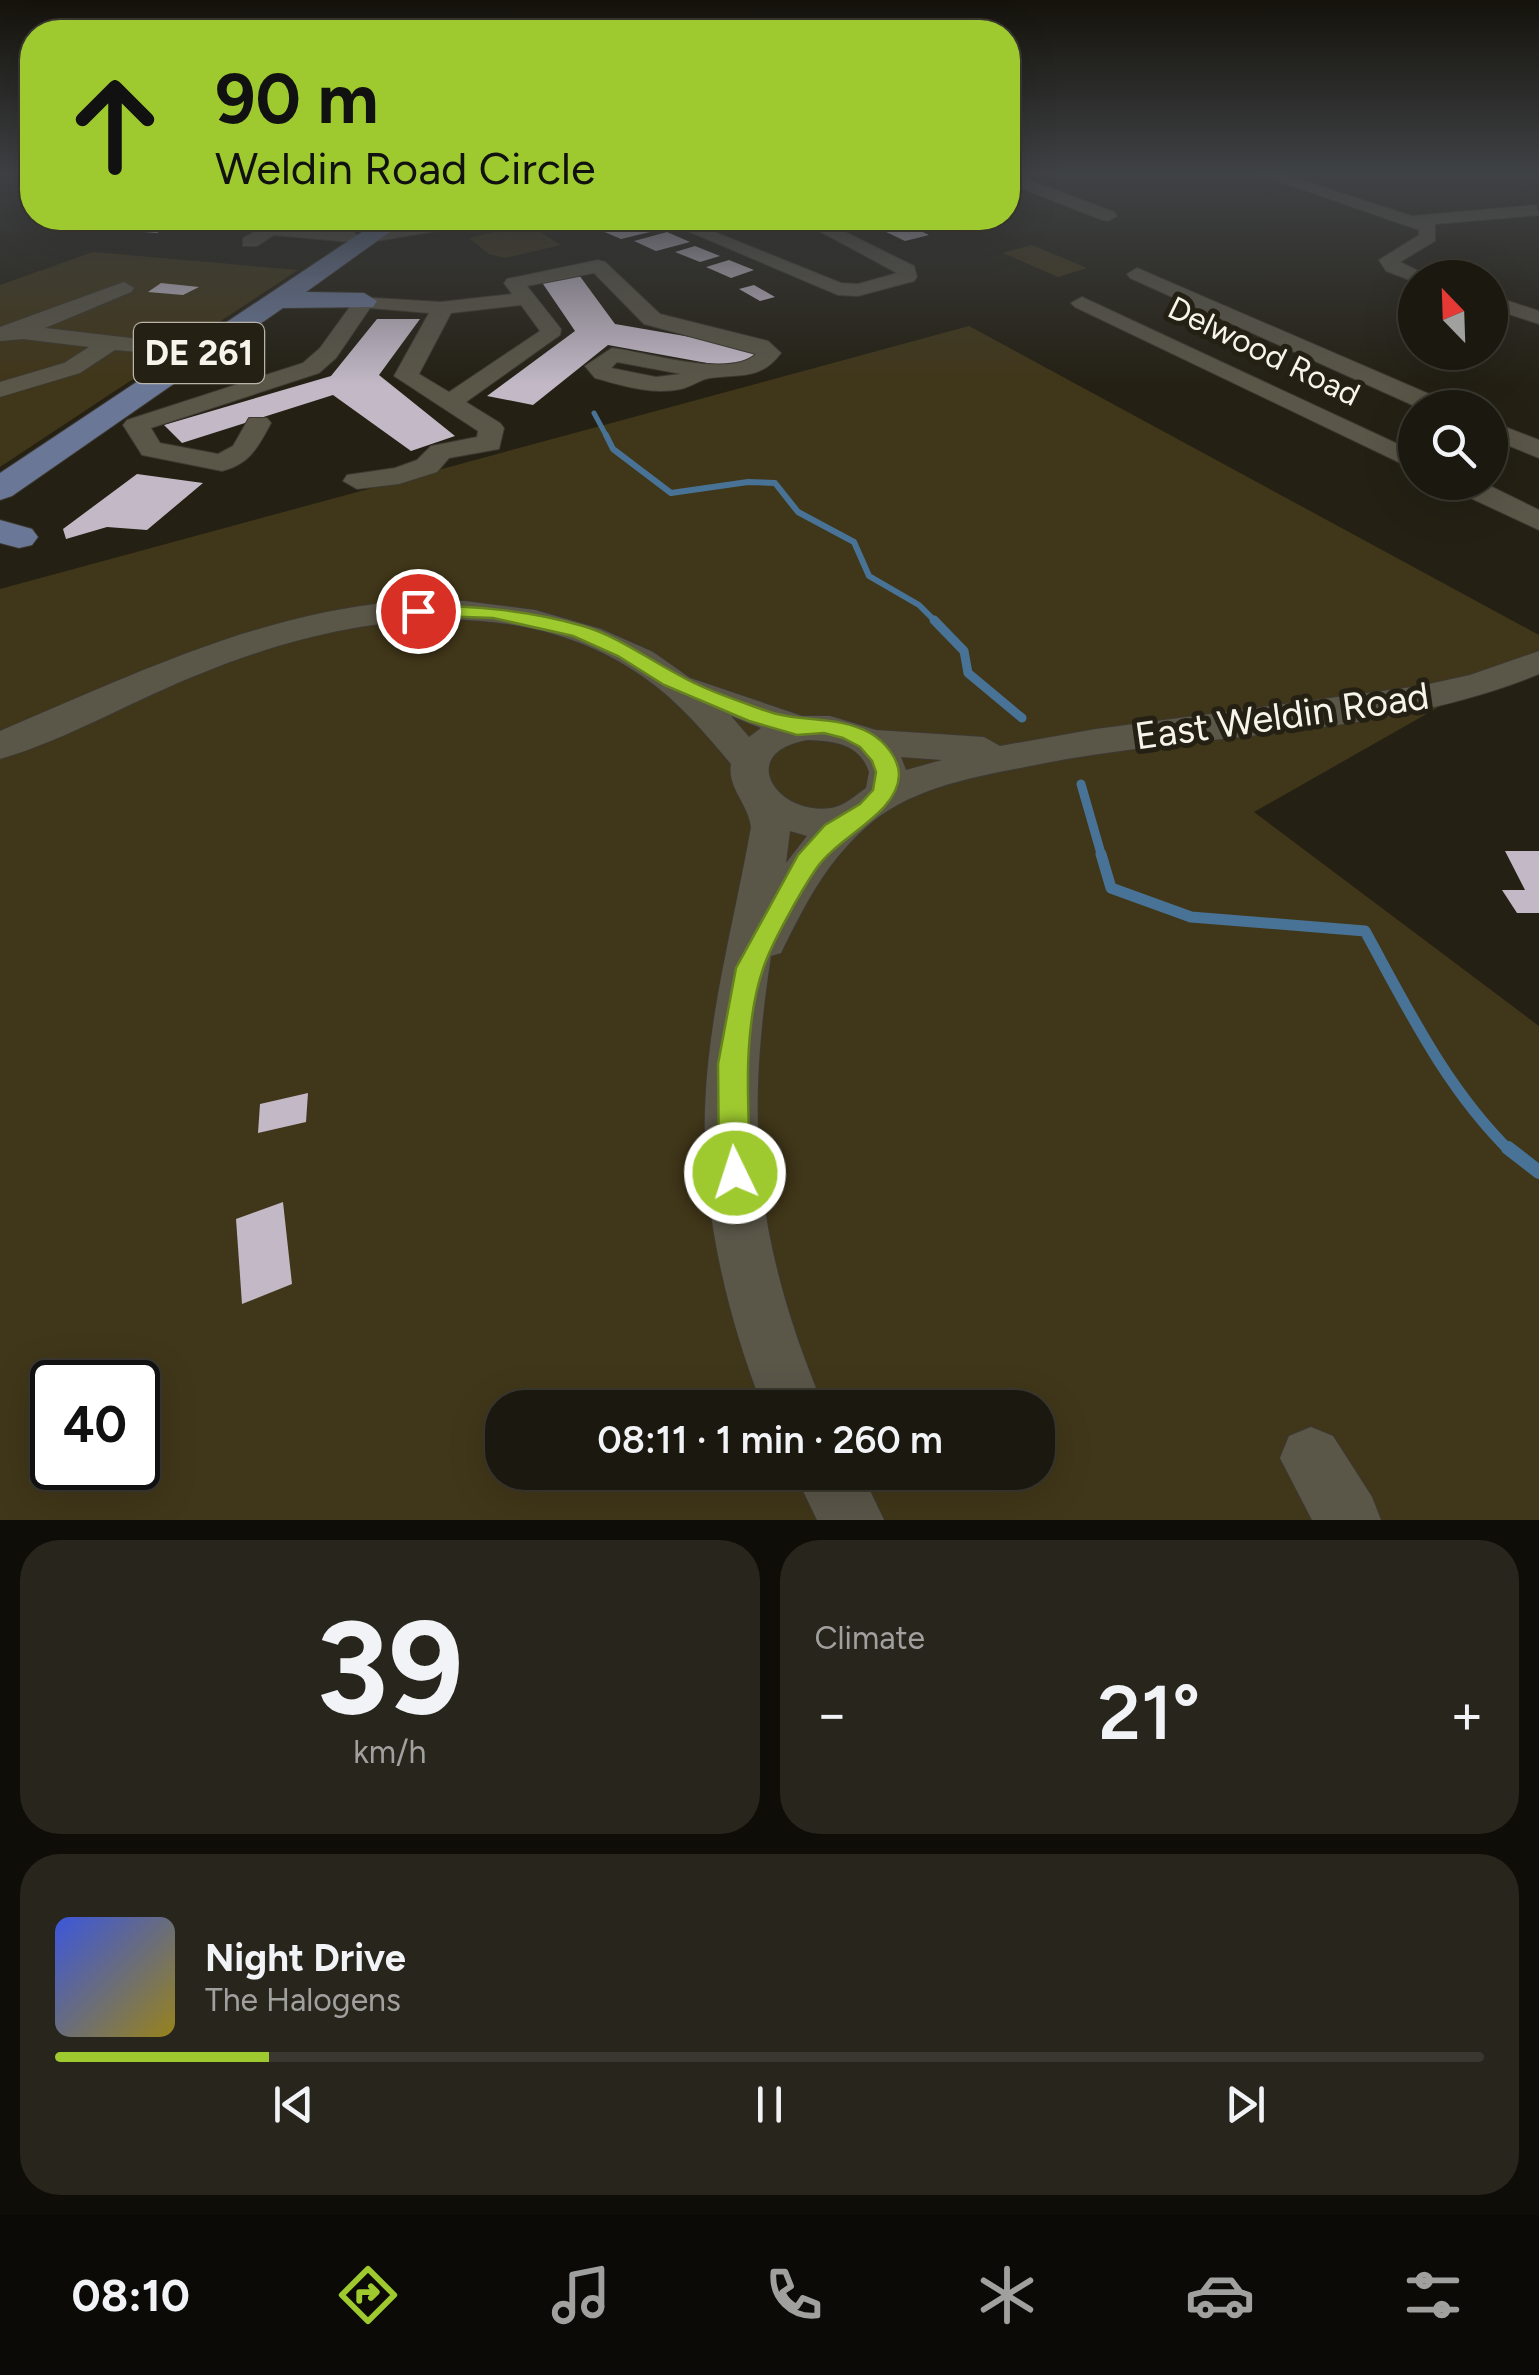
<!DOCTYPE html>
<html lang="en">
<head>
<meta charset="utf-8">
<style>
	body { margin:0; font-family:Figtree,sans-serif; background:#28251d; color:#f1f3f6; height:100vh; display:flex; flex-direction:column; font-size:38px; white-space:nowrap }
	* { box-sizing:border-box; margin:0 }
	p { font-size:32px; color:#a0a09e }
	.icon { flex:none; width:55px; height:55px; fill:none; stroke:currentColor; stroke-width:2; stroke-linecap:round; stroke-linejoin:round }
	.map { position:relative; height:1520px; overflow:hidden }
	.sheet { display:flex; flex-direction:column; gap:20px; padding:20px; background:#0f0d08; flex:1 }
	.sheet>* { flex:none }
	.guide { position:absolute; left:20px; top:20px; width:1000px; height:210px; border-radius:40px; box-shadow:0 10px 40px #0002,0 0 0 2px #39372f; background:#9eca2f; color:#111; overflow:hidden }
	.needle { width:65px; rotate:337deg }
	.tools { position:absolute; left:1398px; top:260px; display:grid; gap:20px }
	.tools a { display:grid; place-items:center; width:110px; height:110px; border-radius:50%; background:#1b180f; box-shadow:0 10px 40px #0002,0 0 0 2px #39372f; font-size:50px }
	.speed { position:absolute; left:30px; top:1360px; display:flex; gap:20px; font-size:50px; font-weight:700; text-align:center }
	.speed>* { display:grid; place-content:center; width:130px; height:130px; border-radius:50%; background:#1b180f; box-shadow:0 10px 40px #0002,0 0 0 2px #39372f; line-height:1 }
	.speed .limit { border:5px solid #111; border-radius:15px; background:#fff; color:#111 }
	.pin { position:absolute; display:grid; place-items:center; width:85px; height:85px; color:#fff; margin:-42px; border:5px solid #fff; border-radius:50%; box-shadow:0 2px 10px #0007 }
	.me { position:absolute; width:110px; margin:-55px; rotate:356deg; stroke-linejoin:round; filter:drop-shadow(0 0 8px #0008) }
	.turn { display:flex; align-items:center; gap:35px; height:210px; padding:0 30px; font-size:45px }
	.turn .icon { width:130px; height:130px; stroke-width:2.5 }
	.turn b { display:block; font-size:70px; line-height:85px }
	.big { font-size:75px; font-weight:600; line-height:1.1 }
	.sheet .widget { flex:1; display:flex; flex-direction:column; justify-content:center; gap:15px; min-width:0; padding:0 35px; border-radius:40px; background:#28251d }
	.sheet .dial { align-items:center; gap:0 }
	.dial b { font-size:130px; line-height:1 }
	.song { display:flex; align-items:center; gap:30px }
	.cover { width:120px; height:120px; border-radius:15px; background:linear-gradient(135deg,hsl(230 70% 55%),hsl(50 70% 35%)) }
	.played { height:10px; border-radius:5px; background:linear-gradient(90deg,#9eca2f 15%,#39372f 15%) }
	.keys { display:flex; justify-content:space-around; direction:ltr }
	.heat { display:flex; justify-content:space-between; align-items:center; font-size:55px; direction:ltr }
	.sheet .tiles { flex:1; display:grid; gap:20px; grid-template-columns:1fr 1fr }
	.widget:last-child { grid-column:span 2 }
	.trip { position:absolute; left:485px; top:1390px; width:570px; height:100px; border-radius:40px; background:#1b180f; box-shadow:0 10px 40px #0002,0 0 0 2px #39372f; font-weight:600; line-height:100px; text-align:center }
	.dock { display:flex; height:160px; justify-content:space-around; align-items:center; background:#0b0a06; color:#a0a09e }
	.dock .icon { width:70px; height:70px }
	.dock .on { color:#9eca2f }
	.dock b { font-size:45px; color:#f1f3f6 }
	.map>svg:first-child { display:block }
	.green { fill:#403619; fill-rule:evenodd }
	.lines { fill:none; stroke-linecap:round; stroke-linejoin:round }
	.stream-far4 { stroke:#487396; stroke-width:5 }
	.stream-far3 { stroke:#487396; stroke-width:6 }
	.stream-far2 { stroke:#487396; stroke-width:9 }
	.stream-far1 { stroke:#487396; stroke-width:11 }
	.stream { stroke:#487396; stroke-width:14 }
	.building { fill:#c2b8c6 }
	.minor-casing { stroke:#3d3931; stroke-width:2 }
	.major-casing { stroke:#3d3931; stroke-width:2 }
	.minor { fill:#5a5648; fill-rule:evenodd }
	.major { fill:#6a7796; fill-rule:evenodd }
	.route { fill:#9eca2f; stroke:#67831f; stroke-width:2.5 }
	.labels { text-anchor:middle; stroke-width:10; stroke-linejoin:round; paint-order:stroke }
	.far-street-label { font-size:32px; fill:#f7f4ec; stroke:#242014 }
	.shield { fill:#242014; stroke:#b8b4ab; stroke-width:2.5 }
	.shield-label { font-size:35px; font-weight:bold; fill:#f7f4ec }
	.street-label { font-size:38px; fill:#f7f4ec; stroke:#242014 }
</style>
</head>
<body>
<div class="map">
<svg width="1539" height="1520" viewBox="0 0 1539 1520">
	<rect width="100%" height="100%" fill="#242014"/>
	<path class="green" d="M528,224L561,245L505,258L489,254L469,238Z
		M1032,245L1087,268L1058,277L1003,253Z
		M93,252L298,270L0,467V285Z
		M969,326L1539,635V650L1254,812L1539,1026V1520H0V589ZM52,1382H138V1468H52ZM502,1408H1038V1472H502Z"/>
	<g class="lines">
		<path class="stream-far4" d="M594,413L607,437"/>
		<path class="stream-far3" d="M606,435L613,449L671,493L748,482L775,483L798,512L854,542L869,576L919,605L937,623"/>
		<path class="stream-far2" d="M934,620L964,651L968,673L1022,718
			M1081,784L1102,857"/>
		<path class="stream-far1" d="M1101,854L1111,888L1191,917L1365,931C1408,1009 1446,1088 1510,1151"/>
		<path class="stream" d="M1508,1148L1539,1172"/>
	</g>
	<path class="building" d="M113,218H146L133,224L145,225L154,221L176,223L157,233L93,228Z
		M197,218H230L202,232L176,229Z
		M629,223L650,232L621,239L600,230Z
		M906,224L929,235L905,241L882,230Z
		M667,232L690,242L656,251L634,241Z
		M695,246L720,256L700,262L675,252Z
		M729,260L754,270L731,278L706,267Z
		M579,275L615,324L760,349L740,369L608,345L533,405L487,396L575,331L541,281Z
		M161,283L199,287L183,295L148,292Z
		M754,285L775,297L760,301L739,289Z
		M377,319H420L379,375L455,436L411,451L333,395L182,443L164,425L331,376Z
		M137,474L203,483L147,530L107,527L66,539L63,529Z
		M1505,851H1539V913H1517L1502,890H1525Z
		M308,1093L306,1122L258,1133L260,1104Z
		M283,1202L292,1284L242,1304L236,1219Z"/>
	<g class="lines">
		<g class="minor-casing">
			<path id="minor" d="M1008,172L1114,212L1117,216L1108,221L1102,220L1008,183Z
				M1252,172H1276L1412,216L1536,205L1539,215L1435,224V241L1400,262L1433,278H1415V282L1386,271L1379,260L1419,235V230Z
				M452,218H492L483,223L371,242L362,236L371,230Z
				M657,218H680L841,283L858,284L897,273L795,218H817L914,266L917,277L914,281L858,296L838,295Z
				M271,223L350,230L359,236L350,242L274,235L257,246H243V238Z
				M598,260L605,262L660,314L768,341L781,353C761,380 740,374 710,378C701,379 691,387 681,389C652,395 623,386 595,378L585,366L612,348C646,352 730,379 756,354L644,324L594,273L527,286L561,329L560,335L466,402L500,423L504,428L499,449L449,458L437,472L399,484L357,489L343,481L347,475L395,468L417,460L431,446L477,437L478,431L394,376L429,313L370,308L336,358L319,373L151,428L160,443L218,454L233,446L249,418H267L271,423C258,447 250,464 222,471L142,455L123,425L127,420L303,363L320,348L357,297L441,302L512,294L504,283L507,279ZM521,305L540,331L449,392L419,374L451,313ZM617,362L681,374L656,377L611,368Z
				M1137,268L1450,403L1453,408H1419L1130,278L1127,274Z
				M124,282L134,288L131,292L45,328L199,346L210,353L207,358L115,350L80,373L0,397V382L64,363L89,347L23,339L0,341V327Z
				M1490,295L1539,311V324L1490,308Z
				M1082,297L1415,452V470L1075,307L1071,303Z
				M1490,421L1539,440V458L1490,438Z
				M1446,482H1482L1539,510V530L1449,488Z
				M464,601L535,610L601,629L653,652L690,678L802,716H830L876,730L984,737L1000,746L1096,729L1420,686L1470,675L1539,651V674C1380,739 1193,732 1025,767C969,778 908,789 865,828C824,865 805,905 781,953L771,956C744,1131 756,1244 824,1408H763C726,1312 702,1211 705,1108C708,1014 735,919 751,827C748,803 727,788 731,764C705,733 678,701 645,678C516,586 339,617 202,673C135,699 69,739 0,759V731C126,678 256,614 395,602C418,600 441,601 464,601ZM731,716L761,728L749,737ZM808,740C835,741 860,744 869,772L866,788C855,796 844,806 831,808C776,816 735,752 808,740ZM901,757L942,760L906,770ZM790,831L807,836L786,863Z
				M1311,1427L1333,1436L1372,1497L1381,1520H1312L1280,1458L1289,1436Z
				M794,1472H861L884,1520H817Z"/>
		</g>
		<g class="major-casing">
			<path id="major" d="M383,218H409L306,292L364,293L377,301L373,307L283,308L12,496L0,500V473Z
				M0,520L32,529L38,537L32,545L19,548L0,543Z"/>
		</g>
		<use href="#minor" class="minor"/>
		<use href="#major" class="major"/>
	</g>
	<linearGradient id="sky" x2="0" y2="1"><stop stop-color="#14120b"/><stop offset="0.45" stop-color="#3f4245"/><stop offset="1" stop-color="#3f4245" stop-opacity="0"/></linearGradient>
	<rect width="1539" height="385" fill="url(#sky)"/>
	<path class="route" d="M418,605C474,606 528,610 583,626C617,636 645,657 677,674C703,689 733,699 761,709C799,724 835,714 870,733C884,741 899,758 899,775C898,814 838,836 816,869C801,891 771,944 763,969C742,1031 748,1109 751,1173L746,1184L735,1188L724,1184L719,1173L718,1064L736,968L798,855L825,825L860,804L873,790L876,772L872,761L860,747L843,738L824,733L797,735L749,721L664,685L618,656L573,636L493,618L411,615L408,611Z"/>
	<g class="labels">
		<g class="far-street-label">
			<text transform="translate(1264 351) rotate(26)" y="11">Delwood Road</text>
		</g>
		<rect class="shield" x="134" y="323" width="130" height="60" rx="8"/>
		<g class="shield-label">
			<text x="199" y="365">DE 261</text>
		</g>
		<g class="street-label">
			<text transform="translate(1282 716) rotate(-8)" y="13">East Weldin Road</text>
		</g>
	</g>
</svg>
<div class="tools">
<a><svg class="needle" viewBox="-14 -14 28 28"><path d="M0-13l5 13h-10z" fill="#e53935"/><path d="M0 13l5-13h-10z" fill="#a0a09e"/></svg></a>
<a><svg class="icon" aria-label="search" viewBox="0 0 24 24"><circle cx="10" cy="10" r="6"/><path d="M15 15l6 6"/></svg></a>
</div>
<div class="speed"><div class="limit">40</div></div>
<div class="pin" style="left:418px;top:611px;background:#d93025"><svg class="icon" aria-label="arrive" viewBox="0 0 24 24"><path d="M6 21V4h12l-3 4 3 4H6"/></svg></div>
<svg class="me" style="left:735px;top:1173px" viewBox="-20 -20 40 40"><circle r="17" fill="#9eca2f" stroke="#fff" stroke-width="3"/><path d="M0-11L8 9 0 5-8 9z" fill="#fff"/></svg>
<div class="trip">08:11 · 1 min · 260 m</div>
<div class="guide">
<div class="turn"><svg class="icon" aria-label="ahead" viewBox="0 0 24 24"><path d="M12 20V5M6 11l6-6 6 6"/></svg><div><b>90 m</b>Weldin Road Circle</div></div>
</div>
</div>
<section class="sheet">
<div class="tiles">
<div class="widget dial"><b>39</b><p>km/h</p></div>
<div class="widget"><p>Climate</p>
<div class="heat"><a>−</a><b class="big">21°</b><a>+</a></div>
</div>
<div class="widget">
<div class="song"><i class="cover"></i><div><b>Night Drive</b><p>The Halogens</p></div></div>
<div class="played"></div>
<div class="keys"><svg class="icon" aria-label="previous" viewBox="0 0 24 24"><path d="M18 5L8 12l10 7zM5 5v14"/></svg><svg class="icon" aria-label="pause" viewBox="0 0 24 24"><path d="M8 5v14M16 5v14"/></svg><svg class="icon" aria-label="next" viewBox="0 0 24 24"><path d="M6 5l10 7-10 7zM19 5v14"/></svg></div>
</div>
</div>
</section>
<nav class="dock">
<b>08:10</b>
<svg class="icon on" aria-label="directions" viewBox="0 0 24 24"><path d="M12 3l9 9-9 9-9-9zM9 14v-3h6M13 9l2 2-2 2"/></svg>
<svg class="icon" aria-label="music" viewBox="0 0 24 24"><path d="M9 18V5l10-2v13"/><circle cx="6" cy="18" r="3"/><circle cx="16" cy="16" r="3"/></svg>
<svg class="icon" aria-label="phone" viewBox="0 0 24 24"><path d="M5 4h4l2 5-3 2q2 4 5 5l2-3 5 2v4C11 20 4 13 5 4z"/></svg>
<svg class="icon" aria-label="climate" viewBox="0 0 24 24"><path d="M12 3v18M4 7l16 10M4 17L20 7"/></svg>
<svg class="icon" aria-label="car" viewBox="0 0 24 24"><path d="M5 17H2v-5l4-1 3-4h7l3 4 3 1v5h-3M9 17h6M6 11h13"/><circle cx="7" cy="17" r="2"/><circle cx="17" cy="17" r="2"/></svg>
<svg class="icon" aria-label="filters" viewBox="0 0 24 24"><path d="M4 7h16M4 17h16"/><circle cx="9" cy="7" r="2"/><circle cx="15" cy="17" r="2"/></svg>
</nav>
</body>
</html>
